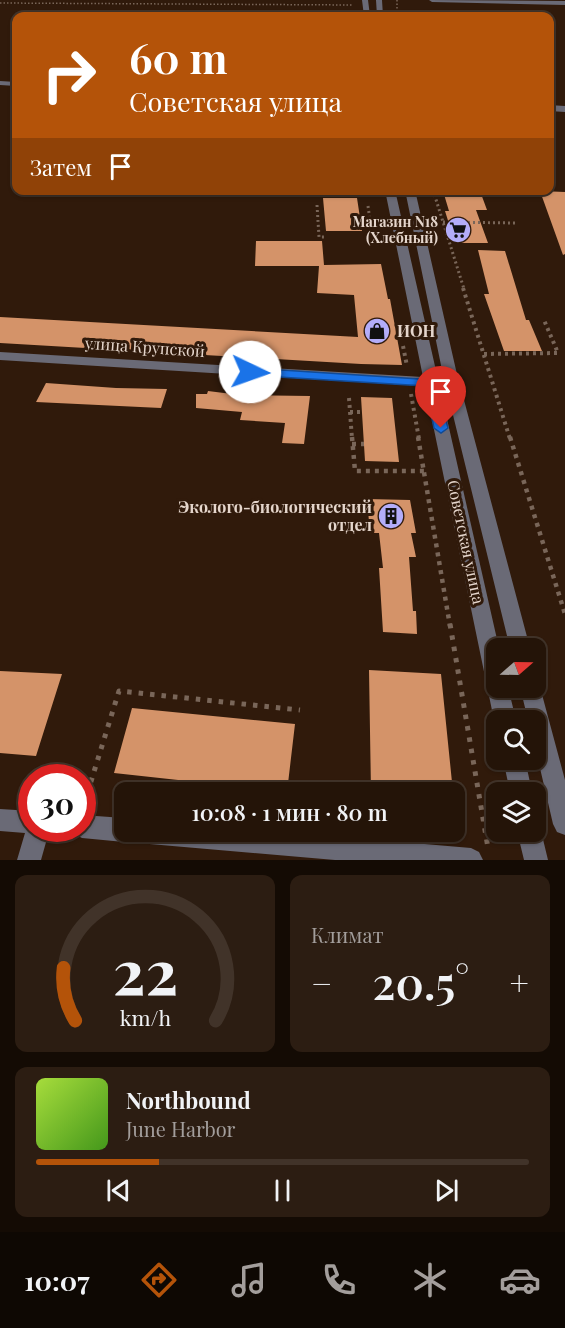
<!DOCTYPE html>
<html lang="ru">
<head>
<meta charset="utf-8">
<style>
	body { margin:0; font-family:"Playfair Display",serif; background:#2c1d12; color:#f1f3f6; height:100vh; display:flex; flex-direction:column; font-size:22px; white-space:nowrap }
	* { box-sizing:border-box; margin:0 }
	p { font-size:20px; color:#a39e9c }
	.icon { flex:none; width:33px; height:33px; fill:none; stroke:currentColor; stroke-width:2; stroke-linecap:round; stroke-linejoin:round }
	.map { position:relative; height:860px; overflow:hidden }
	.side { display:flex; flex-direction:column; gap:15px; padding:15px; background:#140b04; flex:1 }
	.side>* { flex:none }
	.banner { position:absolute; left:12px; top:12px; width:542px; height:183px; border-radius:12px; box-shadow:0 2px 4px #0004,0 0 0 2px #413329; background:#b45309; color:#fff; overflow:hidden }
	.needle { width:39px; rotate:70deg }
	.buttons { position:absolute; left:486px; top:638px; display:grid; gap:12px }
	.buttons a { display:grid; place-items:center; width:60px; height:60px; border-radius:12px; background:#241408; box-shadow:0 2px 4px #0004,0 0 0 2px #413329; font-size:30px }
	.speed { position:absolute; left:18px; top:764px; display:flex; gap:12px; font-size:30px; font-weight:700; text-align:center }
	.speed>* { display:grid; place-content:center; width:78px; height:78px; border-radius:50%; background:#241408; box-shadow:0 2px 4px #0004,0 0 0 2px #413329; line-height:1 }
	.speed .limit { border:9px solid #d22; background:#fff; color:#111 }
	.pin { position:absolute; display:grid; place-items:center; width:51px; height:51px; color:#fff; margin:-62px -26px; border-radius:50% 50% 50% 0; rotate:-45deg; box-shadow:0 0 6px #0007 }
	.pin .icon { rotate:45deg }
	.me { position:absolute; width:66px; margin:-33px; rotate:93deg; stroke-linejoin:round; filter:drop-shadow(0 0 4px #0008) }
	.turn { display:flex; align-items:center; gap:21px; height:126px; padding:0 18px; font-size:27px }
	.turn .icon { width:78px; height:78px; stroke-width:2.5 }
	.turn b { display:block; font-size:42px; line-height:51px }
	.then { display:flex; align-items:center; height:57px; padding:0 18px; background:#0003; gap:12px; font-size:22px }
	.big { font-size:45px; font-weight:600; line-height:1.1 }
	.side .tile { flex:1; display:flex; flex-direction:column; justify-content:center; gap:9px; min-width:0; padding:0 21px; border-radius:12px; background:#2c1d12 }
	.side .dial { align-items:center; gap:0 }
	.dial svg { height:156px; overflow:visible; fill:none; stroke:#413329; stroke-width:7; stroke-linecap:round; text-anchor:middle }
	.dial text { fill:#f1f3f6; stroke:none }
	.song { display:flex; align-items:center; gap:18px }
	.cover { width:72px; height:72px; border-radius:9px; background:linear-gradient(135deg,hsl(80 70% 55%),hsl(100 70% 35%)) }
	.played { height:6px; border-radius:3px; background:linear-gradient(90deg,#b45309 25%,#413329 25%) }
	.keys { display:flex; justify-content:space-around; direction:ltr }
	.heat { display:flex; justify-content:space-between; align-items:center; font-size:33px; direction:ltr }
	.side .tiles { flex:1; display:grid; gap:15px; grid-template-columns:1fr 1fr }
	.tile:last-child { grid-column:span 2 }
	.trip { position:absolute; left:114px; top:782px; width:351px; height:60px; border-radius:12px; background:#241408; box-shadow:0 2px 4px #0004,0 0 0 2px #413329; font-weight:600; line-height:60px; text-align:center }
	.tab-bar { display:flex; height:96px; justify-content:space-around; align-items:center; background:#0e0803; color:#a39e9c }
	.tab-bar .icon { width:42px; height:42px }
	.tab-bar .current { color:#b45309 }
	.tab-bar b { font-size:27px; color:#f1f3f6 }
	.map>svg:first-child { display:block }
	.building { fill:#d49369 }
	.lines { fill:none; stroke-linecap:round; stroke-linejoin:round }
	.path-far4 { stroke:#796659; stroke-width:1.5; stroke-dasharray:1.5 2; stroke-linecap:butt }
	.path-far3 { stroke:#796659; stroke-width:3; stroke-dasharray:2 3; stroke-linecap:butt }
	.path-far2 { stroke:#796659; stroke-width:4; stroke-dasharray:3 4; stroke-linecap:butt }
	.path-far1 { stroke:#796659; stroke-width:4.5; stroke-dasharray:4 5; stroke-linecap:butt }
	.path { stroke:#796659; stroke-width:5; stroke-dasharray:4.5 7; stroke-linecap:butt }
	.minor { fill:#6a6a76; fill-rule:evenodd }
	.route { fill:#1a73e8; stroke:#114b97; stroke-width:1.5 }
	.labels { text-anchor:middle; stroke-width:6; stroke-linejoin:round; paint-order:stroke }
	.far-poi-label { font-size:14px; font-weight:bold; fill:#e5d6cc; stroke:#301a0b; text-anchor:end }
	.poi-label { font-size:16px; font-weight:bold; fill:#e5d6cc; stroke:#301a0b; text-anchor:start }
	.street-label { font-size:16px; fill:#e5d6cc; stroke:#301a0b }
</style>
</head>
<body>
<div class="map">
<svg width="565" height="860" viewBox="0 0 565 860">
	<rect width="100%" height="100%" fill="#301a0b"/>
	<path class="building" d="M443,191H480L487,210H476L488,243H455L445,211H449Z
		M540,191L565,192V254L563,255Z
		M323,198H357L362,231H326Z
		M256,241H322L324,265L381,264L388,299H390L402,365L361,364L0,343V317L358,337L354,295L317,293L319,266H255Z
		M478,250L505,251L526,320H529L542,351H504L484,294H489Z
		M46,383L116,388L167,389L161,408L36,402Z
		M208,391L240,395L310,396L304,444L282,443L285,423L240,420L242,412L196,408V394H207Z
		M361,397L392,398L399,462L365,461Z
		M367,499L410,500L416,533H411L416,557H409L413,611H416L417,634L383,632L379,568H383L379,533H370Z
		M369,670L441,674L453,792H371Z
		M0,671L62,674L36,756L0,753Z
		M132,708L295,724L287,792L114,773Z"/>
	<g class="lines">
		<path class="path-far4" d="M397,0V16
			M0,3L353,5"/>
		<path class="path-far3" d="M433,190L464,289
			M317,205L319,237H325
			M368,206L372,235
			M443,222L515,223"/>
		<path class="path-far2" d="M463,288L510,439
			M403,346L407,366
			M484,354L558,353L544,320
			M411,394L419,439
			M349,398L352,439
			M350,412H362"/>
		<path class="path-far1" d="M352,437L355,471H424
			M418,437L450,626
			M510,437L565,614
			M352,444H364"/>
		<path class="path" d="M450,624L488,848
			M84,804L119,691L300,710
			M484,821H496"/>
		<path class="minor" d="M362,0H368L370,16H364Z
			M376,0H382L383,16H377Z
			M429,0L565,1V5L432,2Z
			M0,81L16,82V86L0,85Z
			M549,105L565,106V112L549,111Z
			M105,190H395L499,648H496V687H508L516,720H496V724L494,720L425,386L0,360V352L423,377L386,195L205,197L110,193Z
			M405,190H415L456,370L530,648H510L442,370Z
			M536,680L540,687L565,780V835L557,832L553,824L536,751V720H528L520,687H536Z
			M503,759H525L532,792H510Z
			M0,809L32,811V828H50L41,860H17L25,833L0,831Z
			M82,815L124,818V831H273L471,848L479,852L483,860H335L138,843L130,839L124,842L82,838L74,834L71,828H82Z
			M536,822L541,831L548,860H524L517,831H536Z"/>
	</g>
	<path class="route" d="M250,368L435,380L448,428L441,433L434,428L425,386L246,375L244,372L246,369Z"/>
	<defs>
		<g id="supermarket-disc" transform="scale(1.35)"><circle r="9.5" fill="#b3adf9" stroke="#301a0b"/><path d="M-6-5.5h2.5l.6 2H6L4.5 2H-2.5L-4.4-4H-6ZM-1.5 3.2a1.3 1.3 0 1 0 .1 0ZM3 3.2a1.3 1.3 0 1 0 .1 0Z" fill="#111"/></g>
		<g id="shop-disc" transform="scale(1.35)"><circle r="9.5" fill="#b3adf9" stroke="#301a0b"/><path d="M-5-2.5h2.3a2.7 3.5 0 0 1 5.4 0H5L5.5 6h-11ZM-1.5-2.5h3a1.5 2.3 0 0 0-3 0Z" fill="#111"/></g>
		<g id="building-disc" transform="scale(1.35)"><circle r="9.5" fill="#b3adf9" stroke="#301a0b"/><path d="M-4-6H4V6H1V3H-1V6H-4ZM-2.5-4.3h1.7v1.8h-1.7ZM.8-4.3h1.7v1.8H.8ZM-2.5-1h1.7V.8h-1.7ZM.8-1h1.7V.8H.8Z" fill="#111"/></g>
	</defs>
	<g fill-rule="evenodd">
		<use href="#supermarket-disc" x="458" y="230"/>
		<use href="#shop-disc" x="377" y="331"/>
		<use href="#building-disc" x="391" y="516"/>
	</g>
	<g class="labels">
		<g class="far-poi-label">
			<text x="438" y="227">Магазин N18<tspan x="438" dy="16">(Хлебный)</tspan></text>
		</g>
		<g class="poi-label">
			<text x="397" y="337">ИОН</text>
			<text x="372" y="513" text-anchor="end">Эколого-биологический<tspan x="372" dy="18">отдел</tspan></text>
		</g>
		<g class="street-label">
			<text transform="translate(145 347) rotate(4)" y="6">улица Крупской</text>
			<text transform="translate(466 542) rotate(78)" y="6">Советская улица</text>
		</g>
	</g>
</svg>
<div class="buttons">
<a><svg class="needle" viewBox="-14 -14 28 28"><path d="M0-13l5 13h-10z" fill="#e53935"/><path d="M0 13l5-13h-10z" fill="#a39e9c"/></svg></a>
<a><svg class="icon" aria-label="search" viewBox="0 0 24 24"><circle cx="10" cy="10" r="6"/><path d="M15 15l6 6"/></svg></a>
<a><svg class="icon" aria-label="layers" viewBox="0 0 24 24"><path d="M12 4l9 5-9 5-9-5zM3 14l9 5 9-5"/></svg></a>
</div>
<div class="speed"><div class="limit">30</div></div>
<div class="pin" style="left:441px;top:428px;background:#d93025"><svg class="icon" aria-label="arrive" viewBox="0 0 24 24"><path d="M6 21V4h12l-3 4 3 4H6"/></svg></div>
<svg class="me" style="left:250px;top:372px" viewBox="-20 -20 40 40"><circle r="19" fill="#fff"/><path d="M0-13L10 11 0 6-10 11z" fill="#1a73e8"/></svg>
<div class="trip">10:08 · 1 мин · 80 m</div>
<div class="banner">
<div class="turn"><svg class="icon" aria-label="right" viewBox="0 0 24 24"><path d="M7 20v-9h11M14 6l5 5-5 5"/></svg><div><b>60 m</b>Советская улица</div></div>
<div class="then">Затем<svg class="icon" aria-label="arrive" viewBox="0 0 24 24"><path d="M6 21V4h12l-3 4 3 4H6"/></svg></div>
</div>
</div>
<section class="side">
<div class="tiles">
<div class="tile dial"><svg viewBox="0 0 100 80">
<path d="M14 69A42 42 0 1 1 86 69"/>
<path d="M14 69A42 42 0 0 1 8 42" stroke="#b45309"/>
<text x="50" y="56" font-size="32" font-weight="700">22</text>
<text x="50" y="72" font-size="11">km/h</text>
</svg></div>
<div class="tile"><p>Климат</p>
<div class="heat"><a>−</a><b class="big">20.5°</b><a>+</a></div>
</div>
<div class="tile">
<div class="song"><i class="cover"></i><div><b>Northbound</b><p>June Harbor</p></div></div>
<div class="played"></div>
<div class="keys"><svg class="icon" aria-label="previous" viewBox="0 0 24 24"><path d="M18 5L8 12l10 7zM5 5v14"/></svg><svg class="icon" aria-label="pause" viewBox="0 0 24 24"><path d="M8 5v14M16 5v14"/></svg><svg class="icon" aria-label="next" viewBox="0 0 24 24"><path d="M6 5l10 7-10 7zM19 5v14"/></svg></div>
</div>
</div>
</section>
<nav class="tab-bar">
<b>10:07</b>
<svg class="icon current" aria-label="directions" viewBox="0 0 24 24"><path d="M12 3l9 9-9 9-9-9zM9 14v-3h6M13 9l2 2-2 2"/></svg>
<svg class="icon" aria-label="music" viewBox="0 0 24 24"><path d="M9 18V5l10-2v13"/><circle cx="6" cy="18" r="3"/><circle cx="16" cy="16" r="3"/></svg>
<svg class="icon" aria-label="phone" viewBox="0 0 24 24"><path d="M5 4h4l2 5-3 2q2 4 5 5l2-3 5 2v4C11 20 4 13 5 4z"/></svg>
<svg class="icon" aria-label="climate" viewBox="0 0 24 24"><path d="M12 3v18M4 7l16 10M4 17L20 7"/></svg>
<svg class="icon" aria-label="car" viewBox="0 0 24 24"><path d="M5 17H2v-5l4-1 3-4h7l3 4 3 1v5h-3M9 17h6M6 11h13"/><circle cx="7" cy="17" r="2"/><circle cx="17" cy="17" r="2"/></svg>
</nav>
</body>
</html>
